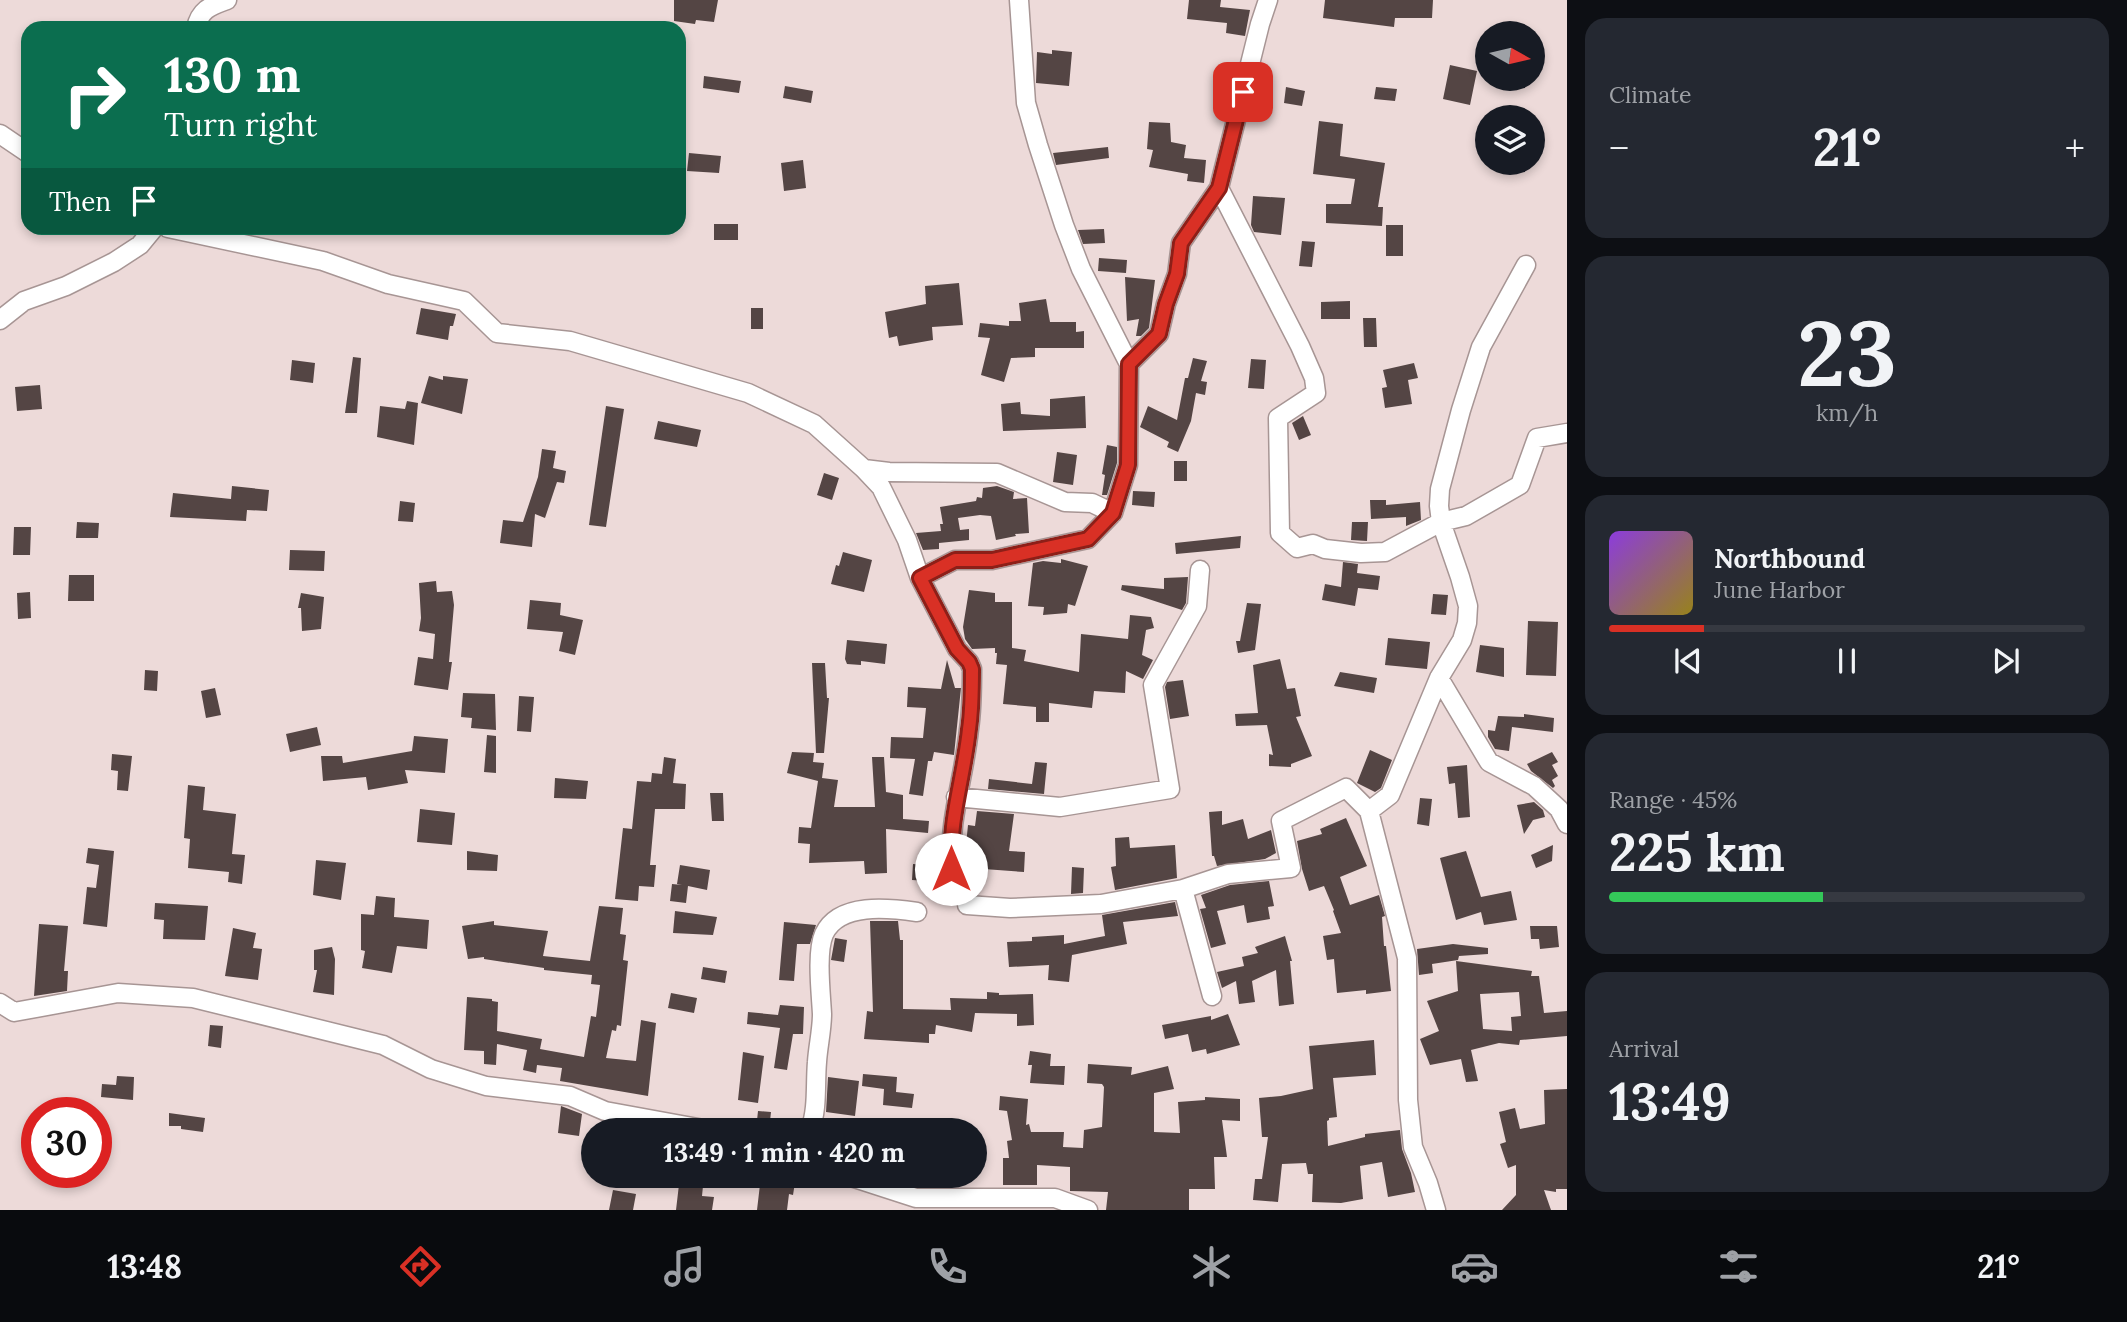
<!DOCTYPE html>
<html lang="en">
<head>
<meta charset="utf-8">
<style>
	body { margin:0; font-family:Lora,serif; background:#242831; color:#f1f3f6; height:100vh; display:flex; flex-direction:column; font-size:26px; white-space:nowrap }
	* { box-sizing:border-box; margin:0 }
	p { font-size:23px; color:#9ea1a6 }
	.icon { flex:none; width:38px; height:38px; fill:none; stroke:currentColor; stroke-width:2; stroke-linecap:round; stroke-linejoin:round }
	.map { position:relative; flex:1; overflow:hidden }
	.panel { display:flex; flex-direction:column; gap:18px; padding:18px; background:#0d0f14; width:560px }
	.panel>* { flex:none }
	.hud { position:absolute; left:21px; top:21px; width:665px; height:214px; border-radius:21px; box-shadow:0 4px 10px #0003; background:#0b6e4f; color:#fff; overflow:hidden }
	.needle { width:46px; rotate:98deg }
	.tools { position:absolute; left:1475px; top:21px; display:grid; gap:14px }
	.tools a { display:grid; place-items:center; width:70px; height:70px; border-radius:50%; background:#171b24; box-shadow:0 4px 10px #0003; font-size:35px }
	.speed { position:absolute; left:21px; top:1097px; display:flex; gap:14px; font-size:35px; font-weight:700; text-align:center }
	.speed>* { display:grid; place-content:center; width:91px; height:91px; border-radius:50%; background:#171b24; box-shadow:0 4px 10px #0003; line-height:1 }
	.speed .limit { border:10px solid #d22; background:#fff; color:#111 }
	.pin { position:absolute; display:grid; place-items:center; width:60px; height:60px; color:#fff; margin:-30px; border-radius:14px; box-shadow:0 4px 10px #0006 }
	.me { position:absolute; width:77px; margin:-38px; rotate:0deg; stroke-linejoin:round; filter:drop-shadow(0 0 5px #0008) }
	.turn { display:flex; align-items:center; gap:24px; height:147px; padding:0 28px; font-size:32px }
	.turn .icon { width:91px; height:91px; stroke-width:2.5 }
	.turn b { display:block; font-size:49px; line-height:60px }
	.then { display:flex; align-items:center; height:66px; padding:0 28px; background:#0003; gap:14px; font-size:26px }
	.big { font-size:52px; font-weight:700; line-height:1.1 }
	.panel .tile { flex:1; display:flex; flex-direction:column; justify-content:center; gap:10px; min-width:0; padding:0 24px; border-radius:21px; background:#242831 }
	.panel .dial { align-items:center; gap:0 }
	.dial b { font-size:91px; line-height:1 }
	.song { display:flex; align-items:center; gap:21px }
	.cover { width:84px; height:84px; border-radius:10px; background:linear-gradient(135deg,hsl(270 70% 55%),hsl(50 70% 35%)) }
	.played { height:7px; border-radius:4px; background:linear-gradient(90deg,#d93025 20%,#363941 20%) }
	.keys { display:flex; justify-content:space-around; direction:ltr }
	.heat { display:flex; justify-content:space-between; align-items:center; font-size:38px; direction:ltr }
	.charge { height:10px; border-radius:5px; background:linear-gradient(90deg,#34c759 45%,#363941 0) }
	.trip { position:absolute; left:581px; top:1118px; width:406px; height:70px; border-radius:35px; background:#171b24; box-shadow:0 4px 10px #0003; font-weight:700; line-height:70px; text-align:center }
	.tab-bar { display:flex; height:112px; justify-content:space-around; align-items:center; background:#090b0e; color:#9ea1a6 }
	.tab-bar .icon { width:49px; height:49px }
	.tab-bar .current { color:#d93025 }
	.tab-bar b { font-size:32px; color:#f1f3f6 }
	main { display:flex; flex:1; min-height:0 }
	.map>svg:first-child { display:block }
	.building { fill:#544544; fill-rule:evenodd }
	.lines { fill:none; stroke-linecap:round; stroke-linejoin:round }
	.minor-casing { stroke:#a79594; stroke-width:21 }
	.minor { stroke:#fff; stroke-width:18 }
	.route-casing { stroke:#8d1f18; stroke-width:18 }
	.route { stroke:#d93025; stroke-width:12 }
</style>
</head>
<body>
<main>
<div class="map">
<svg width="1567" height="1210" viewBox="0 0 1567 1210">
	<rect width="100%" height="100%" fill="#eddad9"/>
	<path class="building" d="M674,0H718L714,22L696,20L695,24L674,21Z
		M1189,0H1221L1220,7L1250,10L1245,36L1226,33L1227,23L1187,19Z
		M1325,0H1433L1432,18H1395L1394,27L1323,18Z
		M1052,50L1072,52L1069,86L1036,83L1037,52L1052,54Z
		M1450,65L1477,71L1470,105L1443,99Z
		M704,76L741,81L739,93L703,88Z
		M785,86L813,91L811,103L783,98Z
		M1286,87L1305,91L1302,106L1284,103Z
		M1376,87L1397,89L1395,101L1374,99Z
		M1319,121L1343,124L1340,156L1385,163L1378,207H1383L1382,226L1326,223V204H1351L1355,179L1313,174Z
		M1149,122L1170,123L1171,142L1186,145L1184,158L1206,160L1204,183L1187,181L1188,174L1149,167L1153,150L1147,149Z
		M1108,147L1109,158L1056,165L1053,153Z
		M689,153L721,156L719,173L687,171Z
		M803,160L806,188L784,191L781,163Z
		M1253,196L1285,198L1281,235L1254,232L1251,225Z
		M714,224H738V240H714Z
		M1386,225H1403V256H1386Z
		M1104,229L1105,243L1083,244L1078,230Z
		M1302,241L1315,242L1312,267L1299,266Z
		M1099,258L1127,260L1126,273L1098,271Z
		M1125,277L1155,280L1149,328L1141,336H1136L1139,319L1127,321Z
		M959,283L963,325L932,327L933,340L899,346L897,336L889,338L885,312L926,304L925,286Z
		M1046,299L1050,322H1076V332L1084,331V348H1035V357L1011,358L1004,382L981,375L990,338L978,337L980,323L1009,326V321H1021L1019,303Z
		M1350,301V319H1321V302Z
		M421,308L456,314L453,326H450L448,340L416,334Z
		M751,308H763V329H751Z
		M1363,318H1376L1377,347H1364Z
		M353,357L361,358L357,413H345Z
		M1193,358L1207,361L1201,381L1207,382L1205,395L1196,393L1191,421L1178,452L1167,447L1169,442L1140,427L1148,406L1177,420L1185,378H1188Z
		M1251,359L1266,360L1264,389L1248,388Z
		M292,360L315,363L313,383L290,380Z
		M1414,363L1418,378L1408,380L1412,404L1385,408L1382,388L1387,387L1383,370Z
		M429,376L443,380V376L468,379L462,414L421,403Z
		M40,385L42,409L17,411L15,387Z
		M1085,396L1086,428L1003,431L1001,404L1020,402L1021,414L1050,416V399Z
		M407,401L418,403L414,445L377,437L380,406L405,409Z
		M606,406L624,409L606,527L589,525Z
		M1303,416L1311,435L1299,440L1292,423Z
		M658,421L701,430L697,447L654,439Z
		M1107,445L1117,447V463L1107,495H1102L1105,475L1102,474Z
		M542,449L556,451L553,468L566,471L564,483L557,482L545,518L535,514L532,547L500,543L503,520L523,522L538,477Z
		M1057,452L1077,455L1073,485L1053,482Z
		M1174,461H1187V481H1174Z
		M824,473L839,478L832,500L817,495Z
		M232,486L269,490L267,511L247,510L246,521L170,517L173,493L231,499Z
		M997,486L1014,492L1013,499L1027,498L1029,533L1015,534L1016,536L996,540L991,516L980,515L958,518L960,530L969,529V540L939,543V549L923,550L916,533L941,531L940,524H943L940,507L976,501L977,497L982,498L983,488Z
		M1133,491L1155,492L1154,507L1132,505Z
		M1370,500H1386V505L1420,502L1421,520L1406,526V517L1371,519Z
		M400,501L415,503L413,522L398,521Z
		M77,522L99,523L98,538H76Z
		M1352,522H1368L1367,541L1351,540Z
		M14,527H31L30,555H13Z
		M1241,536L1240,548L1176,554L1175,543Z
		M290,550L325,551L324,571L289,570Z
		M843,552L872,560L864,592L831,584L836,565L839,566Z
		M1061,559L1088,566L1075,606L1068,604L1067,613L1043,615L1044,607L1028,606L1033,563L1043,561L1061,563Z
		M1343,562L1358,564L1357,573L1380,576L1378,590L1358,588L1355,606L1322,600L1325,584L1341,587Z
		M69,575H94V601H68Z
		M1188,577L1186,603L1182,610L1121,590L1122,585L1164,589V578Z
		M436,581L437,592L452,591L454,605L449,662H452L448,690L414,685L418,657L433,659L435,634L419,631L421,618L419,583Z
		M969,590L995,593V602H1012V648L1026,650L1024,661L1079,672L1081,634L1128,639L1130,615L1151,617L1154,628L1146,630L1142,655L1153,660L1143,679L1126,671L1125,693L1094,691L1092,708L1049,703V722H1036V707L1003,704L1007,665L996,664L997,653H995V648L972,649L965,639L963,627Z
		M30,592L31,618L18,619L17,593Z
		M301,593L324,597L321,629L302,631L301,608H298Z
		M1433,594L1448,595L1446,615L1431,614Z
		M530,600L561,603L560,615L583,620L575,655L559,651L563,632L527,629Z
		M1247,603L1261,604L1255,650L1238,653L1236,641H1240Z
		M1528,621L1558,622L1556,676L1526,675Z
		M1388,638L1430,642L1427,669L1385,665Z
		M847,640L887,644L885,664L861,661V665L847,664L845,659Z
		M1480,645L1504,648V677L1476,672Z
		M1280,659L1287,689L1295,688L1301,716L1296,717L1312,756L1291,764V767L1269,766V754L1273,755L1267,725L1236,726L1235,714L1258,713L1253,665Z
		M947,660L955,688H961L954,755L934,752L932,761H928L923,796L909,794L915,759L890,758L891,737L923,738L926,708L907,707L908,687L941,689Z
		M812,663H825L827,698H829L824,753H816Z
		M145,670L158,671L157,691L144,690Z
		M1340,672L1377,678L1374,693L1334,686Z
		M1183,680L1189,716L1170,719L1165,687L1167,682Z
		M215,688L221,715L206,718L201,691Z
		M463,693L495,694L496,730L471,728L472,718L461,717Z
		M519,696L534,697L531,732L517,731Z
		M1524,714L1554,718L1553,732L1512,727L1509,751L1495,749L1488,737V730L1495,731L1498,716L1524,717Z
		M317,727L321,745L290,752L286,734Z
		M487,735L496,736V773L484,772Z
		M414,736L448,739L445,773L405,770L408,783L368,790L366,777L323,781L321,756H342L343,763L412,751Z
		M1370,750L1392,760L1381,788L1375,792L1357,783Z
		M792,752L814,753L813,762L824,763L822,778L838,780L834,807H875L872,757H884L886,792L903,795V819L929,821L928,833L886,829L887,873L865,874L864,861L809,863L810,844L798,843L799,827L811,828L818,781L787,773Z
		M1552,752L1558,762L1552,765L1558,776L1552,780L1555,786L1553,788L1531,771L1527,764Z
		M112,754L132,756L128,791L117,790L118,771L111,770Z
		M664,757L676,759L673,783L686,784L685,809H655L650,865H656L654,887L639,886L638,901L615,899L623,828L632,829L637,781L651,782L652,773L662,774Z
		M1035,762L1047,763L1044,794L988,789L989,779L1032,784Z
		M1467,765L1470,817L1458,818L1455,783L1449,784L1447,767Z
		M555,778L588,781L586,799L554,798Z
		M188,785L205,787L203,810L236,814L232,854L245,855L242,884L228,882L229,872L188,868L190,839L184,838Z
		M710,793H723L724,821H712Z
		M1420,798L1432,799L1429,826L1417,824Z
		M1534,802L1543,810L1545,817L1533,820L1524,834L1517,805Z
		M420,809L455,813L452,845L417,842Z
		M977,811L1014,814L1009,851L1025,852L1024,872L970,868L973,846L966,845L968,825L975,826Z
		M1222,811V825L1243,819L1248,839L1271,830L1276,853L1265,859L1217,866L1214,856H1212L1209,812Z
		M1346,818L1367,866L1340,877L1350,905L1379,895L1385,916L1382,917L1384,946H1386L1391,991L1366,994V990L1337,993L1334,959L1327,960L1323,936L1341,933L1333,911L1334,910L1324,886L1309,891L1302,869L1297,841L1322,834L1320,829Z
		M1129,837L1130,848L1175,845L1177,878L1115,890L1111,867L1116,866L1115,838Z
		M925,845H940V869L943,882L912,880L913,864L925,865Z
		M1553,845L1552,861L1536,868L1531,855Z
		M88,848L114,851L107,927L83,924L87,887L96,888L99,865L86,863Z
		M467,851L498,855L497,871L467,870Z
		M1466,851L1481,897L1511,891L1517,920L1484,925L1481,912L1456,920L1440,858Z
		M316,860L346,863L341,900L313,895Z
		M680,865L710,870L707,890L688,886L686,903L670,901L672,884L682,885L677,884Z
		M1072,867L1084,868L1083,893L1071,894Z
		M962,873H975V894H959Z
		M1269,881L1274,906L1268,907L1270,919L1247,923L1244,905L1217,911L1226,944L1211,948L1200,909L1206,908L1201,895L1230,885Z
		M376,896L395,898L394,917L429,920L427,949L397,946L392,973L362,968L365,951L361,950V914L374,915Z
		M1175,902L1178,916L1123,922L1127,944L1072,955L1069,982L1048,980L1049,965L1009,967L1007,942L1032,941V937L1064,935V944L1105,936L1102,915Z
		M155,903L208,906L205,940L163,939L164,920L154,919Z
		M599,906L623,908L620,934L626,935L623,960L628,961L621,1026L617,1025L616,1031L612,1030L606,1058L636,1061L641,1020L656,1023L648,1096L560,1081L562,1068L537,1065L536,1073L523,1070L527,1050L497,1044L496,1065L484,1064V1051L464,1050L467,997L492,999V1001L498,1002L497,1031L542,1039L540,1049L584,1057L591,1016L596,1017L600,985L591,984L592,975L544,970V968L484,959V957L468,959L462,926L494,921V925L548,931L543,956L590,961Z
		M675,911L717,917L713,935L673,933Z
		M870,921H898L900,940H903V1009L951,1010L950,998L987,999V992L999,993V995L1033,994L1034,1025L1017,1026V1014L975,1013L972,1032L936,1025L935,1034H929V1043L864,1039L867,1011L873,1012Z
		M784,922L816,925L810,944H797L794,981L779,980Z
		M39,924L68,926L64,971H68L67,991L34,996Z
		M1530,926H1557L1559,947L1540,949L1539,939H1531Z
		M233,928L256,933L253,948L262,949L258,980L225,976Z
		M1285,936L1292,961H1290L1294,1004L1279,1006L1276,970L1252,981L1255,1002L1239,1004L1236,981L1222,988L1217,972L1244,966L1242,957L1258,953L1255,947Z
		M835,938L847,940L844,962L831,960Z
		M1453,944L1488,948V954L1459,956L1458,960L1432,964L1433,973L1419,975L1417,949Z
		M332,947L335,959L334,995L313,992L317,970H314V950Z
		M1456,961L1532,971L1531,976H1539L1544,1013L1567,1011V1036L1520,1040L1519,1045L1499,1043L1471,1050L1478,1081L1466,1082L1461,1059L1430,1065L1420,1039L1439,1031L1427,1001L1458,991ZM1519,992L1521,1016L1511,1017L1512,1031L1483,1029L1480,994Z
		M703,967L727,971L725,983L701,979Z
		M671,993L697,998L694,1013L668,1008Z
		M780,1005L804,1007L803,1034H793L787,1070L774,1068L780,1028L747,1024L748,1012L778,1015Z
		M1228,1014L1240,1045L1207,1054L1206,1049L1192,1052L1188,1034L1165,1039L1162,1025L1211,1016V1020Z
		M210,1025L223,1026L221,1048L208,1046Z
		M1374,1040L1376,1075L1333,1078L1337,1117L1329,1118V1120L1327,1121L1328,1146L1365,1137V1134L1400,1130L1402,1149L1411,1173L1415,1192L1388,1197L1382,1162L1360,1166L1363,1199L1341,1203L1312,1202L1313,1174H1308L1306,1163L1282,1164L1278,1202L1253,1200L1255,1179H1262L1268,1137H1262L1259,1098L1281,1096L1313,1089L1309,1046Z
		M1030,1051L1051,1054L1050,1066H1065L1064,1085L1030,1083L1032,1065H1028Z
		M743,1052L764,1056L758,1103L738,1100Z
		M1088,1064L1132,1067L1131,1075L1168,1066L1174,1089L1154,1093V1132L1180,1133L1178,1102L1205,1100V1097L1240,1099V1121L1222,1120L1227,1157H1214L1215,1189H1189V1210H1106L1108,1192L1070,1191V1167L1037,1165V1185H1003V1158H1009L1007,1141L1012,1140L1007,1111L999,1110L1000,1096L1028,1099L1026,1125L1029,1124L1031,1132H1064L1063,1147L1083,1148L1084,1130L1102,1127L1104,1087L1102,1084L1087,1083Z
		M863,1074L897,1077L896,1092L914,1094L912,1108L883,1105L884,1089L862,1086Z
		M117,1076L134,1077L133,1100L101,1097L102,1084L116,1085Z
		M828,1077L859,1081L855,1116L826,1112Z
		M1567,1089V1189H1556V1192L1544,1190L1551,1210H1502L1516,1195V1165L1508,1168L1500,1144L1506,1142L1499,1112L1515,1108L1520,1129L1545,1124L1544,1090Z
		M561,1106L582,1114L579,1136L558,1133Z
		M758,1111L771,1112L769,1130H756Z
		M169,1113L205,1118L203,1132L181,1129V1126H169Z
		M680,1176H704L702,1196L714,1197L712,1210H676Z
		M761,1176H796L793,1195L789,1194L787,1210H757Z
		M613,1190L636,1194L633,1210H609Z"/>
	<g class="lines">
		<g class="minor-casing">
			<path id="minor" d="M1019,0L1026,103L1038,145L1064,225L1081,269L1129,364L1159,334L1166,304L1177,274L1181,243L1219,188L1300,346L1314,378L1316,393L1278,418L1280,533L1297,548L1313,544L1325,549L1361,553L1385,552L1441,522L1466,516L1520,485L1537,438L1567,433
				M196,28C200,9 211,6 227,0
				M0,134L28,153
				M1219,188L1260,24L1268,0
				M168,228L323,261L388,284L464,301L497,333L570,341L748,393L814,424L864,469L889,472L997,473L1065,502L1092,503L1113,513L1128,465L1129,364
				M0,320L24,301L66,286L114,262L140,245L154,228
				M864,469L881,487L907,540L920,578L957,649L969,662L972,669C972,689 972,709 969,729C964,778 949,818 951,869
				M920,578L955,560H992L1088,539L1113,513
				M1439,678L1489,762L1534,786L1559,809L1567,824
				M956,797L1060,807L1170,789L1153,685L1197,606L1200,570
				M1369,811L1407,958L1408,1100L1413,1147L1428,1183L1436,1210
				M1183,889L1212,996
				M967,905L1010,908L1101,904L1183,889L1228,874L1291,868L1281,821L1346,788L1369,811L1390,795L1439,678L1462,640L1467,623L1468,606L1460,577L1441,522L1439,506L1440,489L1461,410L1481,347L1526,265
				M0,1003L14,1012L118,993L193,998L383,1045L431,1069L486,1086L570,1096L605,1111L709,1130
				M810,1130C818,1108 815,1085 817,1062C818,1046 822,1030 822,1014C821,994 816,952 824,934C839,902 889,908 917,912
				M848,1176L916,1198H1055L1088,1210"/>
		</g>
		<use href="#minor" class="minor"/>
	</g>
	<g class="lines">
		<g class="route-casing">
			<path id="route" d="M951,869C949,818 964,777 969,729C972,709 972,689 972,669L969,662L957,649L920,578L955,560H992L1088,539L1113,513L1128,465L1129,364L1159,334L1166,304L1177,274L1181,243L1219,188L1243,92"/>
		</g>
		<use href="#route" class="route"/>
	</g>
</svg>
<div class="tools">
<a><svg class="needle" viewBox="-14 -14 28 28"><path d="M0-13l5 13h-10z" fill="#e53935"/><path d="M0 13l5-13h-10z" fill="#9ea1a6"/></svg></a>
<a><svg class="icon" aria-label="layers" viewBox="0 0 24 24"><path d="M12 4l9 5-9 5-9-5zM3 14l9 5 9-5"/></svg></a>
</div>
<div class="speed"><div class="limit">30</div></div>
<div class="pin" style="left:1243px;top:92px;background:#d93025"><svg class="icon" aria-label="arrive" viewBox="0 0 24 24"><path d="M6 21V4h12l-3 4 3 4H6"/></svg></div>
<svg class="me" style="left:951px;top:869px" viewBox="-20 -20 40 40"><circle r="19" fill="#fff"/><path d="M0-13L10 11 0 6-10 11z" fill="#d93025"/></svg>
<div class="trip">13:49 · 1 min · 420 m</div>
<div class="hud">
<div class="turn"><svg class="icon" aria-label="right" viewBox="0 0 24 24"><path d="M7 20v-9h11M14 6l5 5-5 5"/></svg><div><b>130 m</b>Turn right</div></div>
<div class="then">Then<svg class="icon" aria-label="arrive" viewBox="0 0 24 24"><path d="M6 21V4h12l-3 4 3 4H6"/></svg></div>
</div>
</div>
<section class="panel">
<div class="tile"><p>Climate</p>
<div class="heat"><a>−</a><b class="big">21°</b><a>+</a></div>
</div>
<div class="tile dial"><b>23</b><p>km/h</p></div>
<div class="tile">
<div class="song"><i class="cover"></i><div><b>Northbound</b><p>June Harbor</p></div></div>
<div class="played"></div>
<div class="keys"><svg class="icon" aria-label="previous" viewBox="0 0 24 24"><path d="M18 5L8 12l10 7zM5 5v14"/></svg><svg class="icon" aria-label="pause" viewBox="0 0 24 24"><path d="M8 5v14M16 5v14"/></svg><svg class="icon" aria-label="next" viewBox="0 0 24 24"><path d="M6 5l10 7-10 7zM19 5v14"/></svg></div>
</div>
<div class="tile"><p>Range · 45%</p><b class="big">225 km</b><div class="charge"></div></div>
<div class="tile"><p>Arrival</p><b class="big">13:49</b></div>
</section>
</main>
<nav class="tab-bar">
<b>13:48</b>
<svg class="icon current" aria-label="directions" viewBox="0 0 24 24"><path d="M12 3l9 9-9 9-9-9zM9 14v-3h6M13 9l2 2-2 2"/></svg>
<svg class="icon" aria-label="music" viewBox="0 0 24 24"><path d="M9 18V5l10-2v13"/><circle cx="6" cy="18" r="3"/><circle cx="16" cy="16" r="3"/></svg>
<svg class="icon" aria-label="phone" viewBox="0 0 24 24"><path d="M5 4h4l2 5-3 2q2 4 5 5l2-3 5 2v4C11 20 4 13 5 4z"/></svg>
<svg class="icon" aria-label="climate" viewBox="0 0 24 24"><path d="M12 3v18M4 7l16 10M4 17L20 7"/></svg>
<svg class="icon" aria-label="car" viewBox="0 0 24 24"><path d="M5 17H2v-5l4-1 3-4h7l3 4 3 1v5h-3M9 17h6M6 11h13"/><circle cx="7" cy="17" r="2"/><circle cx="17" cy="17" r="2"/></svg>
<svg class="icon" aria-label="filters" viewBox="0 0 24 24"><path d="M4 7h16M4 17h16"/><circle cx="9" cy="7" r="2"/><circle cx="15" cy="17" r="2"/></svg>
<b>21°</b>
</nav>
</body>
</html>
